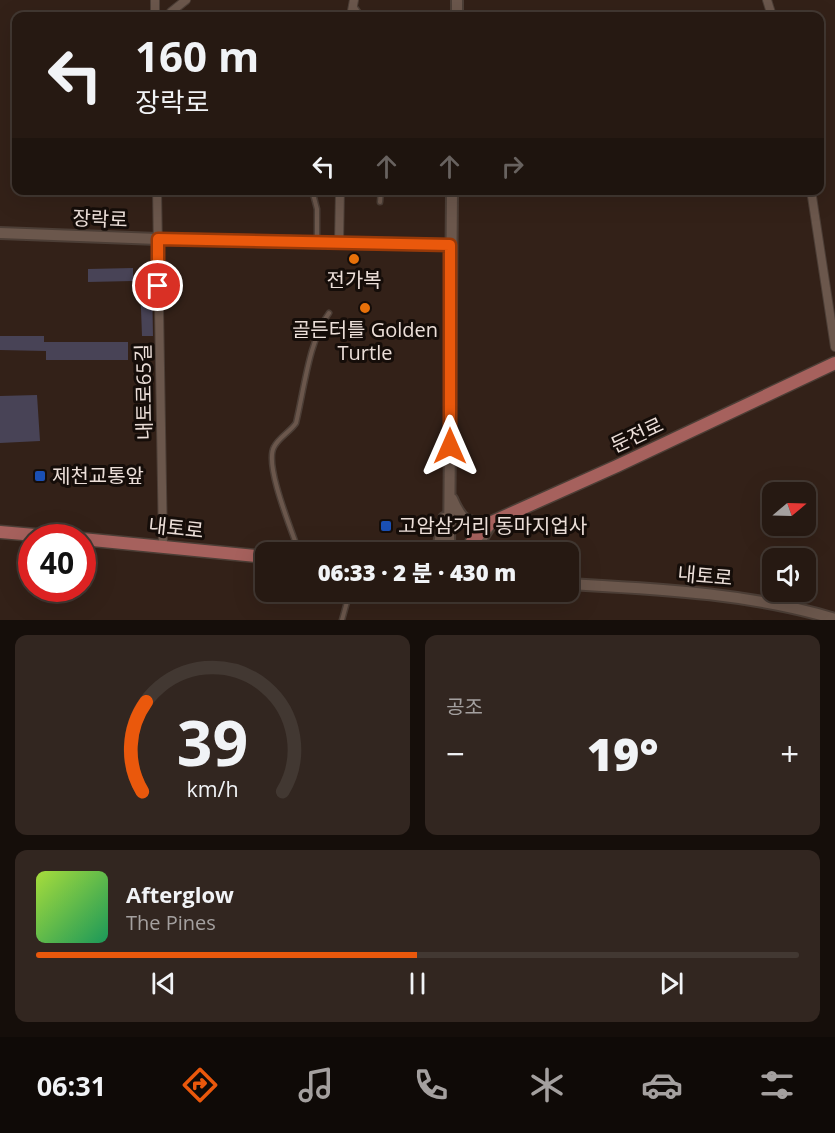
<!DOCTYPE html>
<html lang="ko">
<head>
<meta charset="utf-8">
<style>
	body { margin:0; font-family:"Open Sans","Noto Sans KR",sans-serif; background:#322620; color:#f1f3f6; height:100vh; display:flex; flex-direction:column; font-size:22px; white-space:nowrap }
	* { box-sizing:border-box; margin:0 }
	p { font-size:20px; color:#a4a09f }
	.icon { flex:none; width:33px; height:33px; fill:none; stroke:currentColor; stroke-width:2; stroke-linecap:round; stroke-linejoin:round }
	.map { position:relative; height:620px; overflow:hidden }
	.details { display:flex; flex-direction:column; gap:15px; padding:15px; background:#150e0a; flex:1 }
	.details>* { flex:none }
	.hud { position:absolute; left:12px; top:12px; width:812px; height:183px; border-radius:12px; box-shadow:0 6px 24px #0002,0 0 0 2px #423832; background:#261912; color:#f1f3f6; overflow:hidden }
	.needle { width:39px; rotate:71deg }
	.buttons { position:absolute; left:762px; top:482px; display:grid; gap:12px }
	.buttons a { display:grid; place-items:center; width:54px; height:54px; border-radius:12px; background:#261912; box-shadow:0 6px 24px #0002,0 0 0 2px #423832; font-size:30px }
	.speed { position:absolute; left:18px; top:524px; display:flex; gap:12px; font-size:30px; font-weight:700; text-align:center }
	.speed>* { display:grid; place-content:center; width:78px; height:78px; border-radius:50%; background:#261912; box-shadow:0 6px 24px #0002,0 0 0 2px #423832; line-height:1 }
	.speed .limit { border:9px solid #d22; background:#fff; color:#111 }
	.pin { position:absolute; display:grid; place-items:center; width:51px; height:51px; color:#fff; margin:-26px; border:3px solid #fff; border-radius:50%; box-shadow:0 2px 6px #0007 }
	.me { position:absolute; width:66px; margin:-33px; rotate:0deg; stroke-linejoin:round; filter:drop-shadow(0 0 4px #0008) }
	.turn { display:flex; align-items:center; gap:21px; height:126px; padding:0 24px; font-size:27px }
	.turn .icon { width:78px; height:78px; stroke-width:2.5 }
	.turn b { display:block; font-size:42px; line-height:51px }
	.lanes { display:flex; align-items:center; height:57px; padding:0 24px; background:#0003; justify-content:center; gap:30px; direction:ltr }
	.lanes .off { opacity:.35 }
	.big { font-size:45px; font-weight:800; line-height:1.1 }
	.details .tile { flex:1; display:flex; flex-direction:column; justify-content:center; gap:9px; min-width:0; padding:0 21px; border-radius:12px; background:#322620 }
	.details .dial { align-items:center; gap:0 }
	.dial svg { height:156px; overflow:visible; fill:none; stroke:#423832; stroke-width:7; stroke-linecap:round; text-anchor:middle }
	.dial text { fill:#f1f3f6; stroke:none }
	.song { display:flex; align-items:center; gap:18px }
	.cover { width:72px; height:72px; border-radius:9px; background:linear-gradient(135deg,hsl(80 70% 55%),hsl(150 70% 35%)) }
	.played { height:6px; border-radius:3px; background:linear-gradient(90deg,#ea580c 50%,#423832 50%) }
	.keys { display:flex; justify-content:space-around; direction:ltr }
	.heat { display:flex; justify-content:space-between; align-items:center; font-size:33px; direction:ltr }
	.details .tiles { flex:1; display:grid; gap:15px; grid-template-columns:1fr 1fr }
	.tile:last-child { grid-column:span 2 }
	.trip { position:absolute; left:255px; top:542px; width:324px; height:60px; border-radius:12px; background:#261912; box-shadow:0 6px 24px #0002,0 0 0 2px #423832; font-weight:800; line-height:60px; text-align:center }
	.menu { display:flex; height:96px; justify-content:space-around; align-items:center; background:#0f0a07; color:#a4a09f }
	.menu .icon { width:42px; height:42px }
	.menu .current { color:#ea580c }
	.menu b { font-size:27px; color:#f1f3f6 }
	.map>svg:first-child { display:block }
	.building { fill:#484356 }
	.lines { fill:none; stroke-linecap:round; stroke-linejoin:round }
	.lane-casing { stroke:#4c3e36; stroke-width:7 }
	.street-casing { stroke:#4c3e36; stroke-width:10 }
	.secondary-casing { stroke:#4c3e36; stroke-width:14 }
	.primary-casing { stroke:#4c3e36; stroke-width:15 }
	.lane { stroke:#6b574c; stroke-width:4 }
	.street { stroke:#6b574c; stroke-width:8 }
	.secondary { stroke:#6b574c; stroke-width:10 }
	.primary { stroke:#a6615d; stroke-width:12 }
	.route-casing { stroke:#983908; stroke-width:15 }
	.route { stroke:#ea580c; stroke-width:10 }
	.food-dot { fill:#e8710a; stroke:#150d09; stroke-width:2 }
	.transit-dot { fill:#1a4fb4; stroke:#150d09; stroke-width:2 }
	.labels { text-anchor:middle; stroke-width:6; stroke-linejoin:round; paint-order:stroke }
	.street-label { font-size:20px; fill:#ecdfd9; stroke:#150d09 }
	.poi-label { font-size:20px; fill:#ecdfd9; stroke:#150d09 }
</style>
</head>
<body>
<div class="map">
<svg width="835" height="620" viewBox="0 0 835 620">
	<rect width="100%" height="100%" fill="#332118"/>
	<path class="building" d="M133,268V281L88,282V269Z
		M140,283H152L153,336H142Z
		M0,336H44V342H128V360H46V351L0,350Z
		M37,395L40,441L0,443V396Z"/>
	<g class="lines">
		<g class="lane-casing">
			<path id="lane" d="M354,6L361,16
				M312,190L317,209V241
				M380,202L381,190
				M299,552C292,531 264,465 274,447C279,437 290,432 296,423C304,390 309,340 329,313
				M342,620L350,591"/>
		</g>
		<g class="street-casing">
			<path id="street" d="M155,0V16
				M767,0L772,16
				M172,16L171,12L186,0
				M351,16L354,0
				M157,190L163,545
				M811,190L835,347
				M339,243L340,190"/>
		</g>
		<g class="secondary-casing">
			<path id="secondary" d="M457,16V0
				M0,233L158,239L450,245
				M452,499C462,522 467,524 492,522L481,540L482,552
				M430,552L439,544L444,518
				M449,552L452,190
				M568,584C657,589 750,593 835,619"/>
		</g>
		<g class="primary-casing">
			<path id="primary" d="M0,532L58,537
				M82,539L266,557
				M465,552L474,539L492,522L617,466L835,363"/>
		</g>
		<use href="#lane" class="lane"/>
		<use href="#street" class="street"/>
		<use href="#secondary" class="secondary"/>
		<use href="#primary" class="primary"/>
	</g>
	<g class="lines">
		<g class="route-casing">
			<path id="route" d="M158,286V239L450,245V446"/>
		</g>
		<use href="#route" class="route"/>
	</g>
	<g class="food-dot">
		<circle cx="354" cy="259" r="6"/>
		<circle cx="365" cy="308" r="6"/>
	</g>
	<g class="transit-dot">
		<rect x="34" y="470" width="12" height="12" rx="3"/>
		<rect x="380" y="520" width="12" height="12" rx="3"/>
	</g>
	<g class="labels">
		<g class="street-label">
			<text transform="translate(100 219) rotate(2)" y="7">장락로</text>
			<text transform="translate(144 392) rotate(-91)" y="7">내토로65길</text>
			<text transform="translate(637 435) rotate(-25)" y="7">둔전로</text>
			<text transform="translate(176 528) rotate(6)" y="7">내토로</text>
			<text transform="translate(705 576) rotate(5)" y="7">내토로</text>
		</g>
		<g class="poi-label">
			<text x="354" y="287">전가복</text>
			<text x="365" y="337">골든터틀 Golden<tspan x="365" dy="23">Turtle</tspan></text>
			<text x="52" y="483" text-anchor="start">제천교통앞</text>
			<text x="398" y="533" text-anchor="start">고암삼거리 동마지업사</text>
		</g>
	</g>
</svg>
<div class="buttons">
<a><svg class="needle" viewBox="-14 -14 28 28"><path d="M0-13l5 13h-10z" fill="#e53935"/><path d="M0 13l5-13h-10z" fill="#a4a09f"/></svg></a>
<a><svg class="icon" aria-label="sound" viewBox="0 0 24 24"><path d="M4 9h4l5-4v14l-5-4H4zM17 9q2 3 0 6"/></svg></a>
</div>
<div class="speed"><div class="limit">40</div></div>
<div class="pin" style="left:158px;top:286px;background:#d93025"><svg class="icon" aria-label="arrive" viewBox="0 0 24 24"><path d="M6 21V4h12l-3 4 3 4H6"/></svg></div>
<svg class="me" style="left:450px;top:446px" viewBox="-20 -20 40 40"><path d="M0-17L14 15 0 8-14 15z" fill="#ea580c" stroke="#fff" stroke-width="4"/></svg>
<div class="trip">06:33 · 2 분 · 430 m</div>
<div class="hud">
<div class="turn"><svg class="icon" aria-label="left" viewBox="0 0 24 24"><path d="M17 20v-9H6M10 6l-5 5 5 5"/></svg><div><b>160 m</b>장락로</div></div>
<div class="lanes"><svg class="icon" aria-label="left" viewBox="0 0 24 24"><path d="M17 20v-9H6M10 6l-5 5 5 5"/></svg><svg class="icon off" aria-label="ahead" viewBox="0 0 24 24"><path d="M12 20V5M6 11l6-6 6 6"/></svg><svg class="icon off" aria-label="ahead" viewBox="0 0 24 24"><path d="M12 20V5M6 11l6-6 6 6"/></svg><svg class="icon off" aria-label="right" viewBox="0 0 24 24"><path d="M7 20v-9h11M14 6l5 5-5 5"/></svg></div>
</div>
</div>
<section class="details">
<div class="tiles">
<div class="tile dial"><svg viewBox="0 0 100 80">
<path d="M14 69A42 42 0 1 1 86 69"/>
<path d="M14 69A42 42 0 0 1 16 23" stroke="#ea580c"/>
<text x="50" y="56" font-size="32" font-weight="700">39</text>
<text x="50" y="72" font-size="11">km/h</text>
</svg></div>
<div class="tile"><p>공조</p>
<div class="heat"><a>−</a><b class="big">19°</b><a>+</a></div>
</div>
<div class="tile">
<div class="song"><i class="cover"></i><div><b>Afterglow</b><p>The Pines</p></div></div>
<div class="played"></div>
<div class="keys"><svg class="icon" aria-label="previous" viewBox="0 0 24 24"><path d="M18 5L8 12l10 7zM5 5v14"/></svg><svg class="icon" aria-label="pause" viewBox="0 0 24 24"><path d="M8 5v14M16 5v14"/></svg><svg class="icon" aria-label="next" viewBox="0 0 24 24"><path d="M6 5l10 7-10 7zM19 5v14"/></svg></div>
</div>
</div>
</section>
<nav class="menu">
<b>06:31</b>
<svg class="icon current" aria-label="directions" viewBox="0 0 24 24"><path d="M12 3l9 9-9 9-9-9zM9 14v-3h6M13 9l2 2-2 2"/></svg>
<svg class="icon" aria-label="music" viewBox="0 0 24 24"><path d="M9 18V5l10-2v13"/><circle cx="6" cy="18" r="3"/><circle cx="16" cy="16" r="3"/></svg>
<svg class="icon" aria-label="phone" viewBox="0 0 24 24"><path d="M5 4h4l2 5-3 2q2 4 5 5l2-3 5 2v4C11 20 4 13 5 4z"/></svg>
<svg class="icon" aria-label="climate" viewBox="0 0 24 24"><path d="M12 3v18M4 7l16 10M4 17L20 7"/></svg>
<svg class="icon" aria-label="car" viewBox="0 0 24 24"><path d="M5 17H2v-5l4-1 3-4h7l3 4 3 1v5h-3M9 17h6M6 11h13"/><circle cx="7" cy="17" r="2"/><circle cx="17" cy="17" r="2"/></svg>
<svg class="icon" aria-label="filters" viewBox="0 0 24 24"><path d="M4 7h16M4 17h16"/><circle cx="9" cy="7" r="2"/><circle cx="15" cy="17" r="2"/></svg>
</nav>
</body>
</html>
